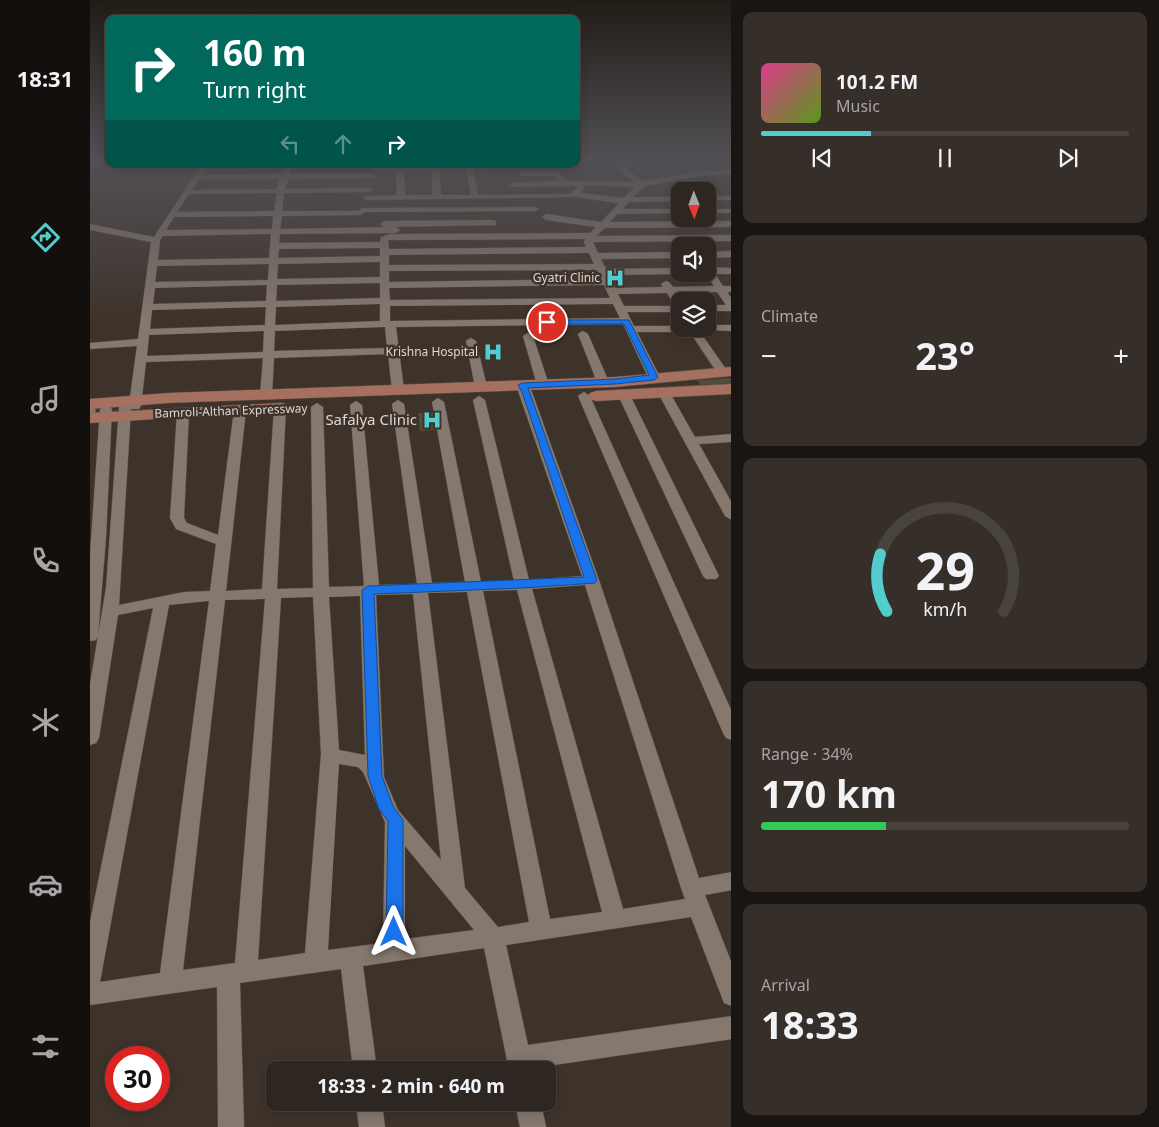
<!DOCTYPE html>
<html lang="en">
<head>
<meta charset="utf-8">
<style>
	body { margin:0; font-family:"Noto Sans",sans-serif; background:#362e29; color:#f1f3f6; height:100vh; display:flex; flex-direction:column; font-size:19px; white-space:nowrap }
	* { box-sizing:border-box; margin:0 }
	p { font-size:16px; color:#a7a5a5 }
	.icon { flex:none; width:28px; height:28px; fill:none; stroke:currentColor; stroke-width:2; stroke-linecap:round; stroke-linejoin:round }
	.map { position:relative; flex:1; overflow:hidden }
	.panel { display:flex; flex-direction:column; gap:12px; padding:12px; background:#191512; width:428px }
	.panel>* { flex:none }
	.hud { position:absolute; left:15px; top:15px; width:475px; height:152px; border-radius:10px; box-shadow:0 2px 12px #0003,0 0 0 1px #49433e; background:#00695c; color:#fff; overflow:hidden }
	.needle { width:32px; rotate:179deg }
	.fabs { position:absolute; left:581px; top:182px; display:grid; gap:10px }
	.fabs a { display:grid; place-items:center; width:45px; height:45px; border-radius:10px; background:#2e2620; box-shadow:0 2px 12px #0003,0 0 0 1px #49433e; font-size:25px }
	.speed { position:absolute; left:15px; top:1046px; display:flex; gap:10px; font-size:25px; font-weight:700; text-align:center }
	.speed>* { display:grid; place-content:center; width:65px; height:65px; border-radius:50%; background:#2e2620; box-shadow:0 2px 12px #0003,0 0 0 1px #49433e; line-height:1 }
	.speed .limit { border:8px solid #d22; background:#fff; color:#111 }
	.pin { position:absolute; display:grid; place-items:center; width:42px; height:42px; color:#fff; margin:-21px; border:2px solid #fff; border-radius:50%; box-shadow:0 1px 5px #0007 }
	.me { position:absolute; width:55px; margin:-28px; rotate:0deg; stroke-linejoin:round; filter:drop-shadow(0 0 4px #0008) }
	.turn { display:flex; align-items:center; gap:18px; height:105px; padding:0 15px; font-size:22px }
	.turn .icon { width:65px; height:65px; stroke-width:2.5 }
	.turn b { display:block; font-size:35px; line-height:42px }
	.lanes { display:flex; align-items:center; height:48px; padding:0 15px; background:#0003; justify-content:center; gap:25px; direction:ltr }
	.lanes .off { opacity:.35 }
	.big { font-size:38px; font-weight:700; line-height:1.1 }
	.panel .widget { flex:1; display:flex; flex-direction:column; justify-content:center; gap:8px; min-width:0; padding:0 18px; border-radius:10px; background:#362e29 }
	.panel .dial { align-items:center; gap:0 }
	.dial svg { height:130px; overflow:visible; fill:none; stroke:#49433e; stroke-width:7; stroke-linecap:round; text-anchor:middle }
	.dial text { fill:#f1f3f6; stroke:none }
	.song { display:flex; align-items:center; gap:15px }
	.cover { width:60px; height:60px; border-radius:8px; background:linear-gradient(135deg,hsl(330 70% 55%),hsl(90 70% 35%)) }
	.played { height:5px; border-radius:2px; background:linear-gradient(90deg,#52cdce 30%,#49433e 30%) }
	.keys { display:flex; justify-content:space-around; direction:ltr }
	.heat { display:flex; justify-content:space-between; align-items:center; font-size:28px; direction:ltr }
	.charge { height:8px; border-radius:4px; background:linear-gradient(90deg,#34c759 34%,#49433e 0) }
	.trip { position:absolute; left:176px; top:1061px; width:290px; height:50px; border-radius:10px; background:#2e2620; box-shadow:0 2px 12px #0003,0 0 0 1px #49433e; font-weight:700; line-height:50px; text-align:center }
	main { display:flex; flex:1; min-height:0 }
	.menu { display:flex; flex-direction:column; width:90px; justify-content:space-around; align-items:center; background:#120f0d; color:#a7a5a5 }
	.menu .icon { width:35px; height:35px }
	.menu .active { color:#52cdce }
	.menu b { font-size:22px; color:#f1f3f6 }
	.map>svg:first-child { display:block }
	.built { fill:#4a3b2d }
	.building { fill:#514c3f }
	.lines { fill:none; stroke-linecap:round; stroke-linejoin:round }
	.minor-casing { stroke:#595048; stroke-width:1 }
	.major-casing { stroke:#595048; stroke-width:1 }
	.minor { fill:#85786e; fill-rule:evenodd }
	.major { fill:#a5705f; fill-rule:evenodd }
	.route { fill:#1a73e8; stroke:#114b97 }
	.labels { text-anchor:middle; stroke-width:5; stroke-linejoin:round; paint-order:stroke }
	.far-poi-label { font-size:12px; fill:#ded7d2; stroke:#3e332a; text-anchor:end }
	.far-street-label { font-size:12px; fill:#ded7d2; stroke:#3e332a }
	.poi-label { font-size:15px; fill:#ded7d2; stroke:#3e332a; text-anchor:end }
</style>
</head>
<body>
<main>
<nav class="menu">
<b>18:31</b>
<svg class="icon active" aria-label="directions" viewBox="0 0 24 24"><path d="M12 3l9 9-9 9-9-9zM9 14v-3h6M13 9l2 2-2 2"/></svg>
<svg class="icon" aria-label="music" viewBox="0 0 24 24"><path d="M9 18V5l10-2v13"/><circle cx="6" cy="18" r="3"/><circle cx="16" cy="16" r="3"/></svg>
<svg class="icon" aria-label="phone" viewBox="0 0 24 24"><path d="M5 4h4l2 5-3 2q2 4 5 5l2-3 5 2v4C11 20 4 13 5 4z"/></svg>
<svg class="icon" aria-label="climate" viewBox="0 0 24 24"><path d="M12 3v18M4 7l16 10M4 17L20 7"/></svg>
<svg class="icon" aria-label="car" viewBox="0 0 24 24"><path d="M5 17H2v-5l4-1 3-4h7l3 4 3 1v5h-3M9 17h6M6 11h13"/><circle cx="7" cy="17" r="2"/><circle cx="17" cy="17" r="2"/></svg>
<svg class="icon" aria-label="filters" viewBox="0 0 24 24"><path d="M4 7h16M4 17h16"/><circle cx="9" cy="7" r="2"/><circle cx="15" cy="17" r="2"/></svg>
</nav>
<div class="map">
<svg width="642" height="1127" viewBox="0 0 642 1127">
	<rect width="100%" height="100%" fill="#3e332a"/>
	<path class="built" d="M0,161H19V164H97L93,166L0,169Z"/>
	<path class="building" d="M517,274H529L532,281H521Z
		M642,378V383L611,385L607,380Z
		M328,413H347L349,430L330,431Z"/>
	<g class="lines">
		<g class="minor-casing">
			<path id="minor" d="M526,161H534L540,172L553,181L610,172L642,170V174L610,176L555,186L543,197H590V201L539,202L532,209H590V213L527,214L520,222L642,221V227L515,228L506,236L642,235V241L503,242L508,253L590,252V258L511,259L516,269L590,268V274L519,275L525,288L573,287L571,284L576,281L579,282L583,287L624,286L616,274H618V267L642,268V274H625L633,286H642V292H637L642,299V311H618V305H636L627,292L587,293L592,301H590V312H537L544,326H590V329H595L590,332H547L570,377L568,379L564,380L558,377L533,324L306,327L314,390L308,394L302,390L298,354L184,358L182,395L176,399L170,395L173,358L56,362L51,406L49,409H41L29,605L94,592L120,591L126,544L86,529L80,518L87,413L93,409L99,413L94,518L97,523L128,535L144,410L150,406L156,410L136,591L172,589L184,408L190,404L196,408L187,589L223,588L221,407L227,403L233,407L239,587L274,586L260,405L266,401L272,405L289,585L327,584L302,404L308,400L314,404L342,583L375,582L342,402L348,398L354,402L391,582L424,581L383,400L389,396L395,400L439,580L492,576L426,385L432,382L436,383L442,392L509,580L609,878L642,872V890L615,895L642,964V1006L634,1003L601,917L416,945L438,1045L642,1016V1039L443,1068V1070H419L394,948L273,966L287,1070H263L251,969L150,983L154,1127H128L127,987L0,1005V922L63,608L28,615L9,738L6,743L0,745V684L8,636L6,640L0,641V555L10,409L16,405L22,409L16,538L8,635L16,588L29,407L31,404H39L47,346L0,349V343L48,339L61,242L0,230V224L64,237L112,164H120L112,175L192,174L196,164H202L199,174H283L287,176L283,178L198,179L195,189L279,188L283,190L279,192L194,193L192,211H268L272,208L445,207L449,209L445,211L275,212L271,215L192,216L190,229L306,227L310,230L306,233L190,234L189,243L290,242L291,237L301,234L500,233L506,227L456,220L452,217L456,214L511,222L529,203L485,197L277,200L273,198L277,196L307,195L306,170H282V166H285L445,164H448V168L383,169L388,195L480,194L488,186L422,187L418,185L422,183L469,181L465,176H431L430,174L434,172H467L477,181L545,182L534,175ZM349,169H376L381,195H351ZM314,170H341L343,195H315ZM109,179H190L187,189L102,190ZM496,185H499L545,187L534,198L491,193ZM187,193L184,211L87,212L99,194ZM183,216L182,229L76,230L84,217ZM181,234L179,258L68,260L70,240L73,236ZM495,239L494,242L496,247L299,249L298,240H301ZM290,248V256L188,258L189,249ZM499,253L504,264L299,265V255ZM290,262V277L187,279L188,264ZM179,264L178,280L65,282L67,266ZM507,270L511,279L299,282V271ZM290,283V298L186,301L187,285ZM177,285L176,301L63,304L65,288ZM514,285L520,298L300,300L299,288ZM577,293L585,306H534L528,294ZM290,304V321L185,325L186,307ZM523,304L530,318L300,321V306ZM176,307L175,325L60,329L62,310ZM295,327L297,348L184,351L185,331ZM174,331L173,352L57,356L59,335ZM495,585L591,888L595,899L533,909L442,589ZM427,590L512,912L460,919L393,591ZM377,592L439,922L408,927L375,888L338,593ZM323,594L351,860L308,810L294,777L286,595ZM270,596L275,755L249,750L239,597ZM223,597L231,754L215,953L168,960L191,598ZM175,599L145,963L93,970L135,600ZM119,601L70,973L10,982L79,605ZM249,764L268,767L273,772L295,822L293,943L238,950ZM315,846L384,930L315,939Z
				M618,196H642V200H618Z
				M618,209H642V213H618Z
				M403,220L406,221V225L294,227L290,224L294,221Z
				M642,251V257L618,258V252Z
				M618,325H642V331L614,330L613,329H618Z
				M598,329H608L638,372L636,374H628Z
				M493,331L498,334L519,382L517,384H509L507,382L488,334Z
				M438,333L443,336L459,385L457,387L453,388L447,385L433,336Z
				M381,338L386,341L397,387L391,390L385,387L376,341Z
				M574,389L580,393L605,437L642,434V442L609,444L642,503V520L635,516L568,393Z
				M534,391L540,395L629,576L626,579H616L613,576L528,395Z
				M494,392L500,396L642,712V740L636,738L633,733L488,396Z
				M0,406L6,410L4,414L0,415Z
				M266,1102H292L295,1127H269Z
				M425,1102H451L456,1127H430Z"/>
		</g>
		<g class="major-casing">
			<path id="major" d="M642,367V376L525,387L78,403L0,409V399L78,393L525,377Z
				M642,384V394L506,401L500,399L498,396L500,393L506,391Z
				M192,403L198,405L200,408L198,411L0,423V413Z"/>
		</g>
		<use href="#minor" class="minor"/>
		<use href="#major" class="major"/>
	</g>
	<linearGradient id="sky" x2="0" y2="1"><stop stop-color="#221c17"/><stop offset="0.5" stop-color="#525055"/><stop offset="1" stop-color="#525055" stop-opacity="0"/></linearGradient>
	<rect width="642" height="319" fill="url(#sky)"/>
	<path class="route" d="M457,320H539L568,377L564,380L525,384L438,388L507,580L505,583L433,588L284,594L292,776L303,806L313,820V932L310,938L304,940L299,938L296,932L298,821L289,809L278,776L272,590L278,586L494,577L432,392L428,385L432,383L525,379L559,375L534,324H454L453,322Z"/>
	<defs>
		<g id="hospital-bare" transform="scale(1.5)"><path d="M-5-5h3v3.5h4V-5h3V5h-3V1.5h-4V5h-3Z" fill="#52cdce" stroke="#3e332a" stroke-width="2.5" paint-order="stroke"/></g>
	</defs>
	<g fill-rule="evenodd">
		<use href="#hospital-bare" x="525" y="278"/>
		<use href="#hospital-bare" x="403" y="352"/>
		<use href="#hospital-bare" x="342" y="420"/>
	</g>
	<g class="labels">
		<g class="far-poi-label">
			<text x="510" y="282">Gyatri Clinic</text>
			<text x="388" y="356">Krishna Hospital</text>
		</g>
		<g class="far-street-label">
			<text transform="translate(141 411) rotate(-2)" y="4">Bamroli-Althan Expressway</text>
		</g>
		<g class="poi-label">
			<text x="327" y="425">Safalya Clinic</text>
		</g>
	</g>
</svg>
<div class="fabs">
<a><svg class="needle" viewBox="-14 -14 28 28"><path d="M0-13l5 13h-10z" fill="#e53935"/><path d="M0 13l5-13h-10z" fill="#a7a5a5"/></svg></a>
<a><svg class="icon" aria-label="sound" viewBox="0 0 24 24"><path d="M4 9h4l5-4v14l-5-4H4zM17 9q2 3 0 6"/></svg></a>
<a><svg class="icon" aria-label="layers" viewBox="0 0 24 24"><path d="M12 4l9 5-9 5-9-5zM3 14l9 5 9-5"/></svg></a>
</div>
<div class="speed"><div class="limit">30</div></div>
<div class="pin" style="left:457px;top:322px;background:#d93025"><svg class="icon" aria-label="arrive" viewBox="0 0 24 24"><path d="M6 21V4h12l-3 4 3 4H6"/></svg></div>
<svg class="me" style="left:304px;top:932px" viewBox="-20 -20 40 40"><path d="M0-17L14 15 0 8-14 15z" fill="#1a73e8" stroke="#fff" stroke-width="4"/></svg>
<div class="trip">18:33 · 2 min · 640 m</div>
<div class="hud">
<div class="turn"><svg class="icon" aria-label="right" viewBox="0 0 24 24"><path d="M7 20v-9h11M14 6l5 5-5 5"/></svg><div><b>160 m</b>Turn right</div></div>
<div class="lanes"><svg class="icon off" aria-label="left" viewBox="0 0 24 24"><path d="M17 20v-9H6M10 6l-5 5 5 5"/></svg><svg class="icon off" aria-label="ahead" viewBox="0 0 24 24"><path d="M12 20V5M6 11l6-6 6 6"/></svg><svg class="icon" aria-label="right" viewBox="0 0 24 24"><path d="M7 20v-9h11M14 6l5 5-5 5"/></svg></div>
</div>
</div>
<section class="panel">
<div class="widget">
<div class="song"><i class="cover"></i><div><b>101.2 FM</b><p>Music</p></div></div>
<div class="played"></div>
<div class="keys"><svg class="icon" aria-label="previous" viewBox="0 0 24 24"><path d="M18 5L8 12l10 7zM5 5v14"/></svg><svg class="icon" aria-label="pause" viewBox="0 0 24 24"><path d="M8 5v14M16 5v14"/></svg><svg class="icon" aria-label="next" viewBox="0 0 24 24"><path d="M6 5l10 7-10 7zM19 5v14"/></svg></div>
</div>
<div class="widget"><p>Climate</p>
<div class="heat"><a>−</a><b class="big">23°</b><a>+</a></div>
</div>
<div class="widget dial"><svg viewBox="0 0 100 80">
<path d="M14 69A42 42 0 1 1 86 69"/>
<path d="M14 69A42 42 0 0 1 10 34" stroke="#52cdce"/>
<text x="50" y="56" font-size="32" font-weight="700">29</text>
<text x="50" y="72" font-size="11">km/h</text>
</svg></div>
<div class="widget"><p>Range · 34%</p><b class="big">170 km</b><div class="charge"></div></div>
<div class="widget"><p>Arrival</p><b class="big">18:33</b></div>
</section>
</main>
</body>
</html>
